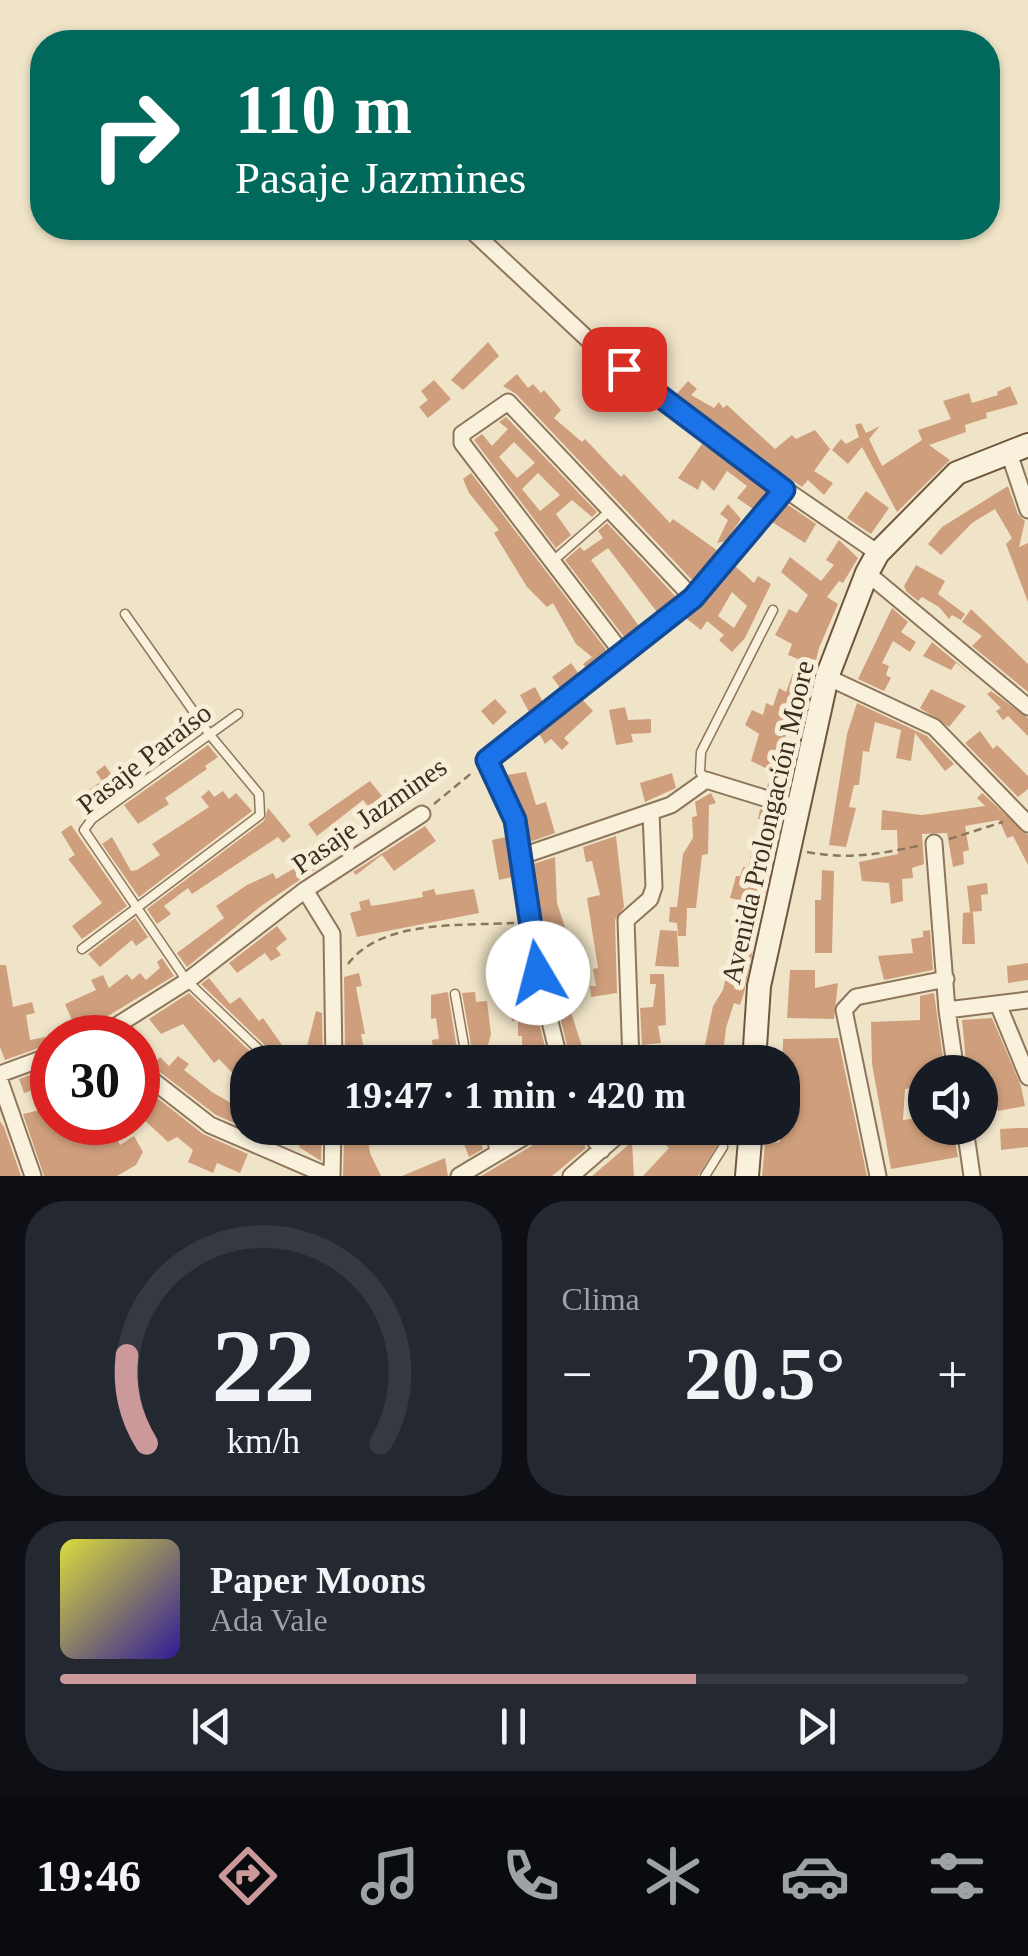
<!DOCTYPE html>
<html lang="es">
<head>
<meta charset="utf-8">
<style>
	body { margin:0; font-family:Georgia,serif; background:#242831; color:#f1f3f6; height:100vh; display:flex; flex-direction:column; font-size:38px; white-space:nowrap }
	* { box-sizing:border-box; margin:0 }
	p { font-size:32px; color:#9ea1a6 }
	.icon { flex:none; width:55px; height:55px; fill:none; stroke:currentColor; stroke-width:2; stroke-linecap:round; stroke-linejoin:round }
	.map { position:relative; height:1176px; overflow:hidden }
	.side { display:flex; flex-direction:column; gap:25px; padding:25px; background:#0d0f14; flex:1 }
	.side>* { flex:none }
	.hud { position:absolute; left:30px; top:30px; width:970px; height:210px; border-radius:40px; box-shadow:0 2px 8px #0004; background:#00695c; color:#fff; overflow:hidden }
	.controls { position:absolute; left:908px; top:1055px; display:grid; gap:20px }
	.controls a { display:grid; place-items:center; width:90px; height:90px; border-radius:50%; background:#171b24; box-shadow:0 2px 8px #0004; font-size:50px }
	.speed { position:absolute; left:30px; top:1015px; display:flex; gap:20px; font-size:50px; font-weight:700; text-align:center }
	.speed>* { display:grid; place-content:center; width:130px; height:130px; border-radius:50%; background:#171b24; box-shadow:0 2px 8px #0004; line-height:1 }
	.speed .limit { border:15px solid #d22; background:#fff; color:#111 }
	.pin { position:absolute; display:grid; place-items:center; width:85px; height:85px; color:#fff; margin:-42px; border-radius:20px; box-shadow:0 5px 15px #0006 }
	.me { position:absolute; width:110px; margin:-55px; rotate:352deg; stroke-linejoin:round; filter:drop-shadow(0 0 8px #0008) }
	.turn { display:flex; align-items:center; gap:35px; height:210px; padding:0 40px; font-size:45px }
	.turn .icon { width:130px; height:130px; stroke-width:2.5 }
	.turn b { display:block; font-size:70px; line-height:85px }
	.big { font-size:75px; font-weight:800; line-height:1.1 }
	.side .widget { flex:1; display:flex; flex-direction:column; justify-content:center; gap:15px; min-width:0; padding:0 35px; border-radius:40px; background:#242831 }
	.side .dial { align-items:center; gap:0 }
	.dial svg { height:260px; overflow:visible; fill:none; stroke:#363941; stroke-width:7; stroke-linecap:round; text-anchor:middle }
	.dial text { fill:#f1f3f6; stroke:none }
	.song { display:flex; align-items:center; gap:30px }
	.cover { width:120px; height:120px; border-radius:15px; background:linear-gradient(135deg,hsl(60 70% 55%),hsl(250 70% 35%)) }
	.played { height:10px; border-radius:5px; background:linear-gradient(90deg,#cc999b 70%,#363941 70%) }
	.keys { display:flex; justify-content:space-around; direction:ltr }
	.heat { display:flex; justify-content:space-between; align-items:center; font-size:55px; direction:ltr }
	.side .tiles { flex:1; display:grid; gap:25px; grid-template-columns:1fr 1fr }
	.widget:last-child { grid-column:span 2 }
	.trip { position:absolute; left:230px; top:1045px; width:570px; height:100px; border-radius:40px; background:#171b24; box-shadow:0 2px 8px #0004; font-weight:800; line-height:100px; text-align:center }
	.tab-bar { display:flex; height:160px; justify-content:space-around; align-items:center; background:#090b0e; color:#9ea1a6 }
	.tab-bar .icon { width:70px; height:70px }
	.tab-bar .active { color:#cc999b }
	.tab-bar b { font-size:45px; color:#f1f3f6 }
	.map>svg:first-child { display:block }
	.building { fill:#cf9f7d; fill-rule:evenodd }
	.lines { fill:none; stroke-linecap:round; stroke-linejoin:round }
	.lane-casing { stroke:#8d765c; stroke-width:11 }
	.street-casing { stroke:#8d765c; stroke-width:19 }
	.secondary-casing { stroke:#6f573f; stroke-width:26 }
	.path { stroke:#8d765c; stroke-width:2.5; stroke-dasharray:8 5; stroke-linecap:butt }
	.lane { stroke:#faf1dc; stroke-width:8 }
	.street { stroke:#faf1dc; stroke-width:15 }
	.secondary { stroke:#faf1dc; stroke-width:22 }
	.route-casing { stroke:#114b97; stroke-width:25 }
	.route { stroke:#1a73e8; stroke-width:18 }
	.labels { text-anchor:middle; stroke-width:10; stroke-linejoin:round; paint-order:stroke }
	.street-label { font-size:28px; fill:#3d2e20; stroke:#f7eed8 }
</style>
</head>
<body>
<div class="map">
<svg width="1028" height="1176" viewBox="0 0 1028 1176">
	<rect width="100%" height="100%" fill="#f0e4c8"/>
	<path class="building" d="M488,342L499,356L463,390L451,380Z
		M517,374L528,388L533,384L541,393L544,390L561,410L554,418L582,442L585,439L621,477L624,474L670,523L673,519L718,551L693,581L516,394L503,386Z
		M434,380L451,399L428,418L419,407L428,400L421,391Z
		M688,381L697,389L691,395L714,408L719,402L723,408L727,405L775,449L792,435L796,439L815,430L830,449L814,471L833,483L824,495L808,480L802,487L745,448L676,395Z
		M1010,386L1018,404L986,413L987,418L965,425L966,432L929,445L950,460L897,512L862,447L848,464L832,450L841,439L846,444L859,437L855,425L861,423L866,433L880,426L869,439L882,466L922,440L918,430L951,419L943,401L969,393L972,403L998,395L997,392Z
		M506,417L597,512L592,517L572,500L556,514L571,535L556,548L474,440L482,434L492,446L508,429L499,422ZM514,442L535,463L517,478L499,457ZM538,473L560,495L540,511L522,489Z
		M702,444L768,491L753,509L737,498L747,486L727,471L714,491L702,480L698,490L678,478Z
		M471,473L607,651L586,668L583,664L592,657L576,644L553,603L547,607L527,587L494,533L499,530L469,493L463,479Z
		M1008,486L1018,514L1025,521L1019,547L1028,543V602L1006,544L1012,538L995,509L972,523L941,555L928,544L942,527Z
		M866,491L889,508L871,534L847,518Z
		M728,504L741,519L726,541L717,543L728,520L720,514Z
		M787,504L816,524L805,543L772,522Z
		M607,523L676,597L657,612L608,548L591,560L639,626L625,638L565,560L580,547L584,551L603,538L598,531Z
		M839,540L858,558L843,583L839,581L827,597L838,604L819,648L800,723L791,720L784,740L797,745L786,793L767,787L772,771L751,761L759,734L745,725L752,710L763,715L766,703L773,706L779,688L786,692L798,659L788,655L792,644L775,635L789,609L797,613L808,595L781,572L790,557L821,581L834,565L826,560Z
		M916,565L945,581L938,594L965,614L961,620L952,615L949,619L939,607L922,597L918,601L906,591L904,586Z
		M735,566L754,583L758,576L771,584L745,638L732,652L719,640L724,635L707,621L701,630L686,618ZM732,592L747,606L734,628L718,616Z
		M892,608L908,622L901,632L916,642L910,652L893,641L882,663L889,666L886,675L891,678L884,691L858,679Z
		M971,609L1028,664V692L972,646L982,636L962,622Z
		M932,642L974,677L956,663L951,670L923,656Z
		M571,663L579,674L560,688L552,677Z
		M535,687L543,702L529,712L520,695Z
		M931,689L966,706L949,727L920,708Z
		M991,691L1028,718V736L1008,716L1003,720L996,711L1001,708L987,694Z
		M495,699L507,712L493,725L481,711Z
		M582,699L593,711L564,738L569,743L562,750L551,739L545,744L539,733Z
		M857,703L927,736L954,764L945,771L915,733L911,761L896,758L901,730L875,722L869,752L863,751L859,785H854L849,807L856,808L846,847L829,845L847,734Z
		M625,707L628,720L651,719V733L631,734L633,742L616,745L609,710Z
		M980,731L993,749L997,745L1028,776V789L1018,797L965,743Z
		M208,745L218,757L205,766L207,769L165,798L169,804L138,824L124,805Z
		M105,765L121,789L95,807L85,792L102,781L96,772Z
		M526,772L536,805L546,802L555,833L530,842L525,816L507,775Z
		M672,773L676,788L645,802L640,783Z
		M370,781L382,796L369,807L363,800L317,836L308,824Z
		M209,790L214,797L223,791L229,799L236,793L252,811L139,897L102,844L112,837L131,871L137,870L160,855L152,844L209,807L201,797Z
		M711,793L716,803L709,805L708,854L702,855L696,908H687L686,936H678L677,923L669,922L670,907H677L683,854L693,838L692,817L697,816L695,802Z
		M982,793L1028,835V865L1013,836L1007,838L999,820L965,826L969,850L963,852L964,864L953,867L947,833L922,834L924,864L912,868L913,878L902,879L903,901L891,904L889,883L862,881L859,862L898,854L897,830H881L882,810L922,815L985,806L977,798Z
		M268,808L291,836L283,843L278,837L192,894L188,888L164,906L171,914L157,924L147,909L264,821Z
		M760,809L781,815L744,993L740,1005L734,1003L726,1028L722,1062H709L711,1046L705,1045L713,1006L723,990L735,934L743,936L746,902L730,898L736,876H740L743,867L748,868L753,845L758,846L764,820L758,819Z
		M71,825L127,906L82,939L72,926L102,903L68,859L75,855L61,832Z
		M425,826L436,841L394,871L382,855L356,875L353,872Z
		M616,836L624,907L615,920L617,993L591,997L590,986H596L593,969L598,968L587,898L600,895L592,861L586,862L583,847Z
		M506,837L512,877L499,880L492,840Z
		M555,857L557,903L565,927L557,930L562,947L546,951L533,864Z
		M312,858L319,867L261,906L187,967L177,953L224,918L216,906L247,885L273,873L276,879Z
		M822,870L834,871L832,953H815V900H821Z
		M987,883L988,894L981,895L982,911L970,912L967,886Z
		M434,889L436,895L474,889L479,913L357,937L350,913L361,910L359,902L369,899L371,906L384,904L423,897L422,892Z
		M973,912L975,944H962L963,913Z
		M135,918L148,937L136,946L132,940L100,967L88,954Z
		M277,926L287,939L276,948L281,955L271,961L265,953L237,973L229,963Z
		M660,930L677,931L679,967L655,966Z
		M930,930L933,970L884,980L878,956L913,953L911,939L923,937V931Z
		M162,958L174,976L78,1034L65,1004L96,990L91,980L103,975L109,988L127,974L132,980L140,973L146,980L160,968L157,962Z
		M1028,963V980L1008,983L1007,966Z
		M0,965H6L13,1007L32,1002L35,1013L26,1015L30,1040L45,1037L47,1045L5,1060L0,1047Z
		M565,966L574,1005L569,1006L587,1062H571L549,971Z
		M790,970H815V988L838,983L834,1019L787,1018Z
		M359,973L362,986L356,987L365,1034H361L365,1054L360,1055L356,1046L345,1047L344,977Z
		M650,974H664L666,1025L658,1026L661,1043L642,1045L640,1008L653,1007L656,984H650Z
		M209,978L230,1004L240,997L259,1021L263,1018L282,1045L272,1052L201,984Z
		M508,988H530L549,1062H522V1036H518V1021H512Z
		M447,992L448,993L459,1062H435L432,1040L439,1039L436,1018L431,1019V995Z
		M475,992L476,1002L487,1001L491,1034L486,1052L493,1062H474L462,993Z
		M189,993L260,1061L248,1062V1089L219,1059L214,1063L183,1024L161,1034L149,1019Z
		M934,993L945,1072H925V1087L905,1089L903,1120L925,1117V1128L953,1132L958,1157L891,1169L872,1064L871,1022L920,1020V996Z
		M316,1011L322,1013L323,1062H303Z
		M992,1018L1021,1086L1025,1106L998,1111L991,1074L967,1072L962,1020Z
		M838,1038L867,1176H762L765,1144L780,1142L778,1128H782L783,1039Z
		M178,1056L189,1064L184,1070L212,1092L248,1113V1128H279L273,1140L216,1115L152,1066L160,1057L169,1066Z
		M43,1070L46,1085L24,1093L19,1079Z
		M156,1097L203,1134L248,1154L240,1173L217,1163L213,1173L188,1162L193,1150L177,1137L168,1142L139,1115Z
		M52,1107V1122H109L120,1145L134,1136L143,1152L136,1165L117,1176H44L23,1114Z
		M0,1121L4,1127L21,1176H0Z
		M304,1128H322L321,1161L299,1147Z
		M371,1128L375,1138L368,1141L370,1153L381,1176H343L344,1139Z
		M550,1128H575L586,1148L552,1176H481L545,1138Z
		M650,1128H728L698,1176H643L669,1148Z
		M1018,1128H1028V1147L1001,1150L1000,1129Z
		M478,1132L483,1149L469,1157L461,1136Z
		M632,1142L634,1176H592Z
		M445,1158L448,1176H402Z"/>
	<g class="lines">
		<g class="lane-casing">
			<path id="lane" d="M554,560L611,510
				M238,714L92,819L84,830L187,981L272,1062
				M706,780L700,772L701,752L773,610
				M82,949L260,815L259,794L210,735L125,614
				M455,994L467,1062
				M487,1128L496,1154
				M705,1176L723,1147"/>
		</g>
		<g class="street-casing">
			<path id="street" d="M469,228L596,347L738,457L878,553
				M1009,453L1028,510
				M867,573L1028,707
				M623,654L462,443V434L508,402L693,598
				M827,677L934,727L1028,824
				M934,843L947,1010L956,1072
				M522,856L671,805L706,780L800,809
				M305,890L332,934L334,1062
				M998,1004L1028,1077
				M947,1010L1028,1000
				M97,1038L187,981L305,890L422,814
				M560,1062L538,973L515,820L487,760L693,598L784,490
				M631,1062L626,920L650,899L654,887L651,812
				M138,1069L210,1125L328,1176
				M0,1074L52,1055
				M0,1081L33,1176
				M586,1128L602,1150
				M965,1128L972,1176
				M332,1176L333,1128
				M459,1176L539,1128
				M571,1176L626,1128
				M878,1176L844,1010L856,997L946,979"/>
		</g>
		<g class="secondary-casing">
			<path id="secondary" d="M754,1062L759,986L827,677L867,573L878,553L957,473L1028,445
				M747,1176L751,1128"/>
		</g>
		<path class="path" d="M434,804L474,771
			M949,839L1003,822
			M807,852C848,860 881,854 922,845
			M348,964C382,919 463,926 514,923"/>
		<use href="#lane" class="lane"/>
		<use href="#street" class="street"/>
		<use href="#secondary" class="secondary"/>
	</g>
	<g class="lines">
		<g class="route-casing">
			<path id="route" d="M538,973L515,820L487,760L693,598L784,490L624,369"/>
		</g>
		<use href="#route" class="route"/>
	</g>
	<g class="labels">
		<g class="street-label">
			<text transform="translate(144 758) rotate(-38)" y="10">Pasaje Paraíso</text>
			<text transform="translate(369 815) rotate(-35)" y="10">Pasaje Jazmines</text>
			<text transform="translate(767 822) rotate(-77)" y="10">Avenida Prolongación Moore</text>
		</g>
	</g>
</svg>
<div class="controls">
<a><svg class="icon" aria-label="sound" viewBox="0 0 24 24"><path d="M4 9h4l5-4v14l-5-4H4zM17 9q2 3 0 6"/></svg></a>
</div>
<div class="speed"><div class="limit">30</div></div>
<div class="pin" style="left:624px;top:369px;background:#d93025"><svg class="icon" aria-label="arrive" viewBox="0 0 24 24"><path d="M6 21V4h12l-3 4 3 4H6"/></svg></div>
<svg class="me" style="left:538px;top:973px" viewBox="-20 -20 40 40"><circle r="19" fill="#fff"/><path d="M0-13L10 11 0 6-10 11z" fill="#1a73e8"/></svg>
<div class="trip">19:47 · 1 min · 420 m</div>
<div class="hud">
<div class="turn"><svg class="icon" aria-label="right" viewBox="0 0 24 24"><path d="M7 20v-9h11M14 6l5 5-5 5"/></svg><div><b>110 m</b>Pasaje Jazmines</div></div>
</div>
</div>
<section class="side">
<div class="tiles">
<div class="widget dial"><svg viewBox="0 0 100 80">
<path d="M14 69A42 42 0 1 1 86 69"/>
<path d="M14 69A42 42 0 0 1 8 42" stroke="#cc999b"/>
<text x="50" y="56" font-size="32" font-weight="700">22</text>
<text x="50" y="72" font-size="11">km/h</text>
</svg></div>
<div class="widget"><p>Clima</p>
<div class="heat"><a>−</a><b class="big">20.5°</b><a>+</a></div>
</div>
<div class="widget">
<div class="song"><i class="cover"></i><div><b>Paper Moons</b><p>Ada Vale</p></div></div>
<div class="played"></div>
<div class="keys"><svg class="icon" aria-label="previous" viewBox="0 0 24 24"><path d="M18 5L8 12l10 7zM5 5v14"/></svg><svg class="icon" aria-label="pause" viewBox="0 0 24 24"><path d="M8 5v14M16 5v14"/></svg><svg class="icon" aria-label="next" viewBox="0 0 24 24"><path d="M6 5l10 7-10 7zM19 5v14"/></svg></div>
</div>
</div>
</section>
<nav class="tab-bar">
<b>19:46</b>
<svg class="icon active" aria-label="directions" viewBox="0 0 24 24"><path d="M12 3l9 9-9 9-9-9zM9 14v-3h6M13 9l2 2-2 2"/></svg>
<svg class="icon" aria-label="music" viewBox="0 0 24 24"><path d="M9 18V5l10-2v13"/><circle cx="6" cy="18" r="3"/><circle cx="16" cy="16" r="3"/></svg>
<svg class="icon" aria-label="phone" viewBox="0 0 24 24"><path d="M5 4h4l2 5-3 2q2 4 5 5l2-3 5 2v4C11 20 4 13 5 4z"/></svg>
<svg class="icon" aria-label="climate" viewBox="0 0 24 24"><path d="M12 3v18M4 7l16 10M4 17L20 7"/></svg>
<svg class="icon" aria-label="car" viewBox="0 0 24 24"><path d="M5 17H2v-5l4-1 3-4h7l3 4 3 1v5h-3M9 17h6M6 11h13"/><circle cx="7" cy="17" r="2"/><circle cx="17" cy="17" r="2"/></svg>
<svg class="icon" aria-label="filters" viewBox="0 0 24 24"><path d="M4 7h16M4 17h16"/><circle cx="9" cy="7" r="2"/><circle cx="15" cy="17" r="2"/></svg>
</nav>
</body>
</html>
